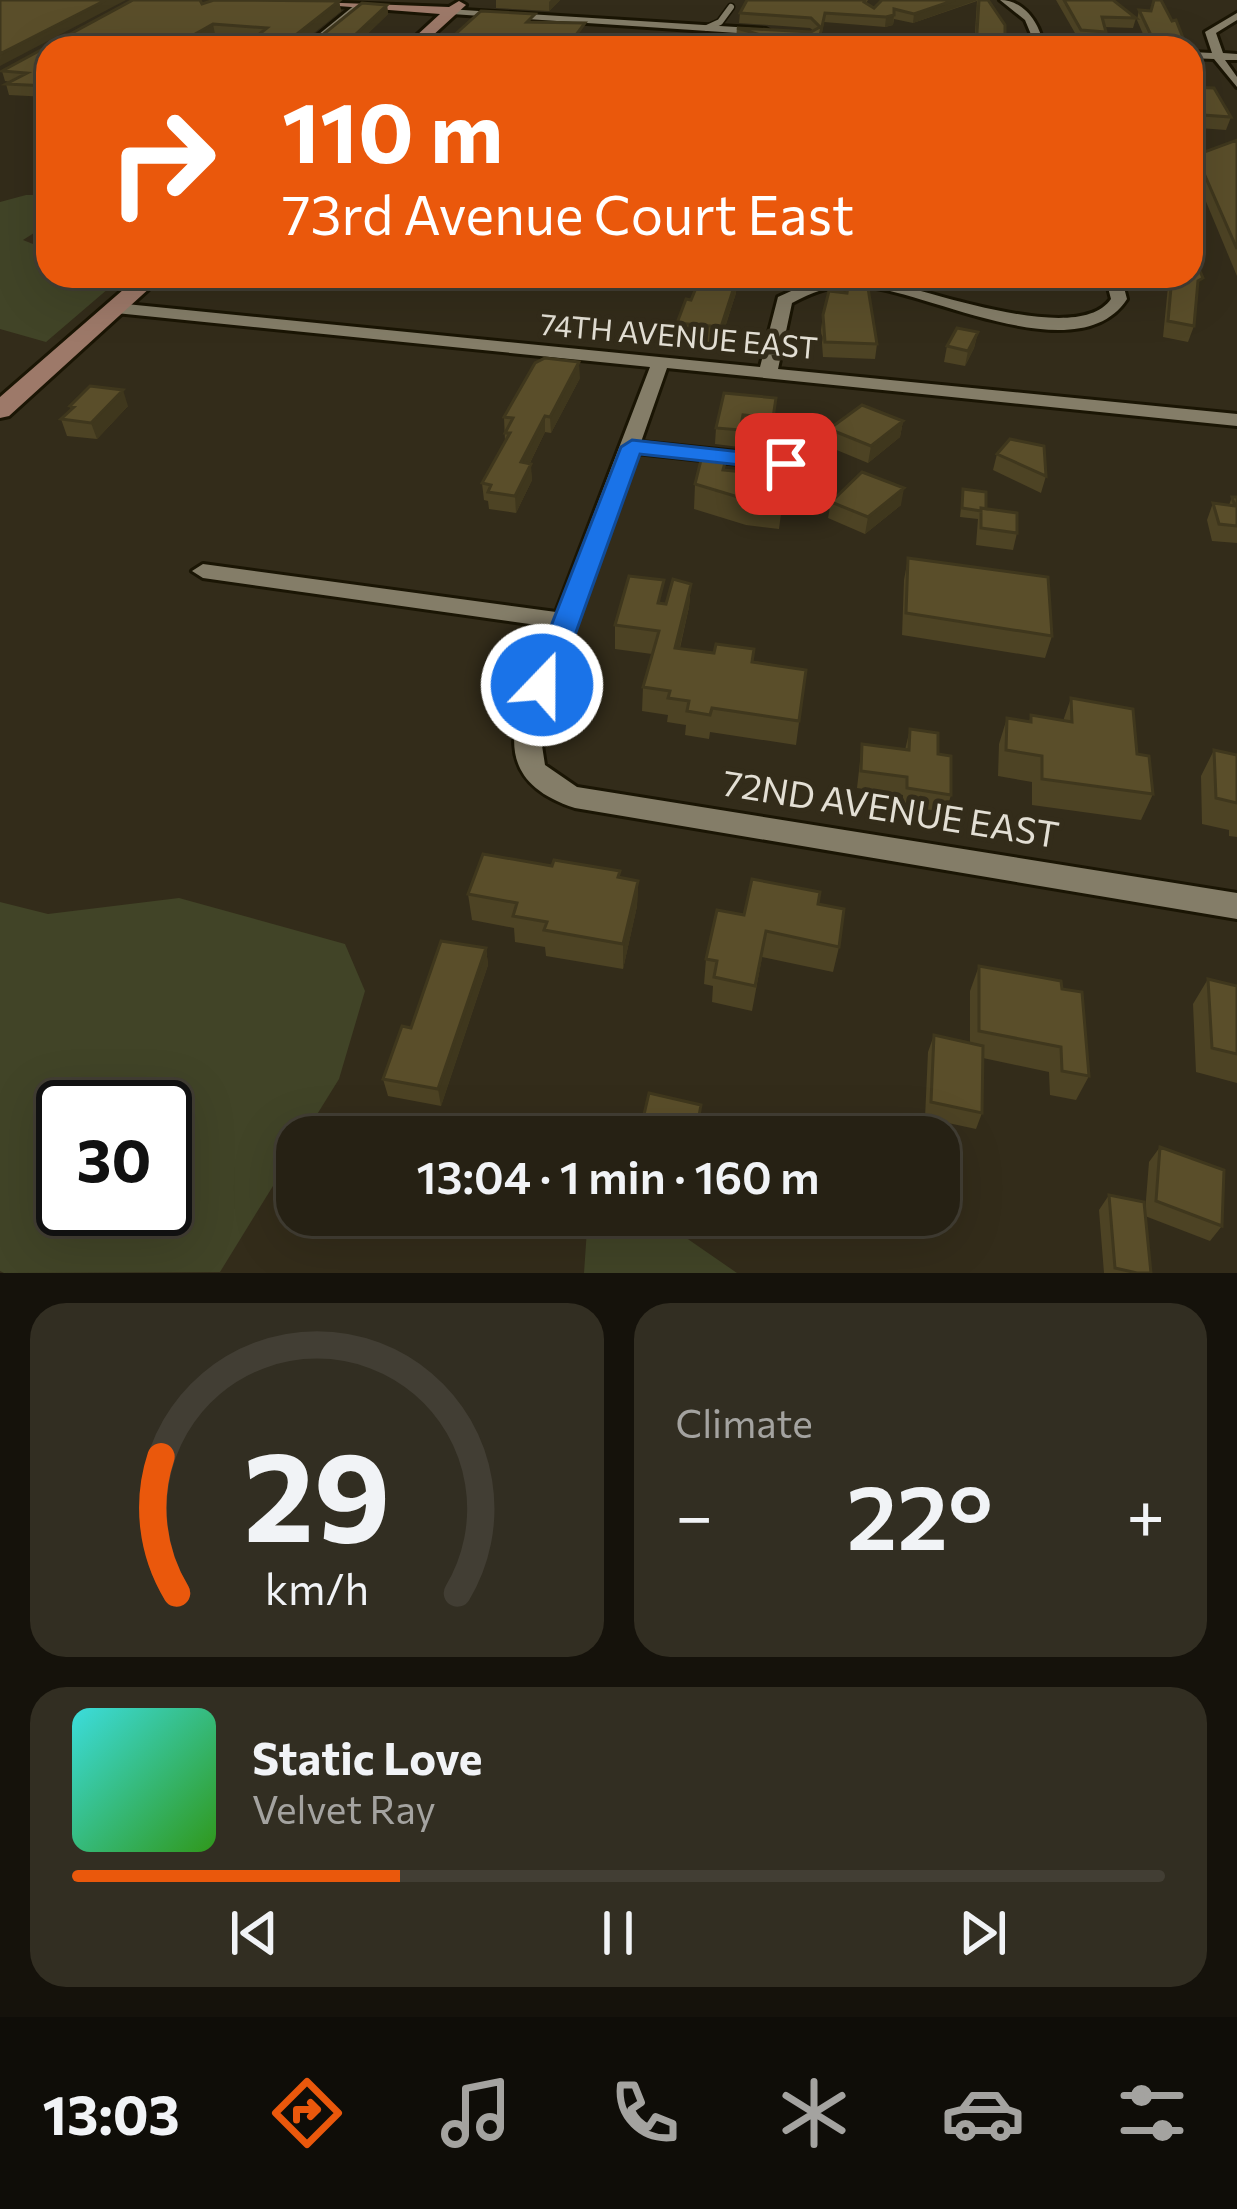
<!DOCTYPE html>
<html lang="en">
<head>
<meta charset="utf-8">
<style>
	body { margin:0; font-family:Commissioner,sans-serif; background:#322e22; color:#f1f3f6; height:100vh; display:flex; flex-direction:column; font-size:45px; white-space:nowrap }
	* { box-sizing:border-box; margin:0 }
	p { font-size:39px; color:#a4a3a0 }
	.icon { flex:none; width:66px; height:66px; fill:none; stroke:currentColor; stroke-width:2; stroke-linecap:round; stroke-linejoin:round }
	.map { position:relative; height:1273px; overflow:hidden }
	.panel { display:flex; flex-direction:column; gap:30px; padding:30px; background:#15120b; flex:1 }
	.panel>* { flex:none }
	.banner { position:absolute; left:36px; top:36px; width:1167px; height:252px; border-radius:36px; box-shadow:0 12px 48px #0002,0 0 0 3px #423e34; background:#ea580c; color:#fff; overflow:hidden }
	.speed { position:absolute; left:36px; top:1080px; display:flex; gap:24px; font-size:60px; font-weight:700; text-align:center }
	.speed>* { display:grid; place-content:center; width:156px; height:156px; border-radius:50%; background:#262114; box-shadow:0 12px 48px #0002,0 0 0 3px #423e34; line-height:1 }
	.speed .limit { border:6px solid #111; border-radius:18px; background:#fff; color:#111 }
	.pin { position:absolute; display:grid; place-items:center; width:102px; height:102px; color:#fff; margin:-51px; border-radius:24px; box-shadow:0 6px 18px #0006 }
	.me { position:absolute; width:132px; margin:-66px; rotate:22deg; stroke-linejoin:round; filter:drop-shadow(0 0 9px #0008) }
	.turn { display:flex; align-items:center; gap:42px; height:252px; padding:0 48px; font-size:54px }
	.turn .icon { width:156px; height:156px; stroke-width:2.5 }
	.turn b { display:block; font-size:84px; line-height:102px }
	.big { font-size:90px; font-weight:600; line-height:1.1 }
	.panel .tile { flex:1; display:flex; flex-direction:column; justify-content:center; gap:18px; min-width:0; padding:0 42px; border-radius:36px; background:#322e22 }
	.panel .dial { align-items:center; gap:0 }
	.dial svg { height:312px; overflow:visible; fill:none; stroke:#423e34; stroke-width:7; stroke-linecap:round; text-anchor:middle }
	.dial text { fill:#f1f3f6; stroke:none }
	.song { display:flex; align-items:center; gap:36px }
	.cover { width:144px; height:144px; border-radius:18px; background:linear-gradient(135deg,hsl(180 70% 55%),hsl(110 70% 35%)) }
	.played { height:12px; border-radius:6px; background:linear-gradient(90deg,#ea580c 30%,#423e34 30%) }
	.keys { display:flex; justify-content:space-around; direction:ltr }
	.heat { display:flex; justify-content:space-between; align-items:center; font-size:66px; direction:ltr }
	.panel .tiles { flex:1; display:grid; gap:30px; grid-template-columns:1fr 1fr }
	.tile:last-child { grid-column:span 2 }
	.trip { position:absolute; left:276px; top:1116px; width:684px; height:120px; border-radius:36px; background:#262114; box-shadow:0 12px 48px #0002,0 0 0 3px #423e34; font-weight:600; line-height:120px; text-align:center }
	.tabs { display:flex; height:192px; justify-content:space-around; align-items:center; background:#0f0d08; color:#a4a3a0 }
	.tabs .icon { width:84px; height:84px }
	.tabs .active { color:#ea580c }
	.tabs b { font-size:54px; color:#f1f3f6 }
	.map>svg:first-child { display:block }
	.green { fill:#414427; fill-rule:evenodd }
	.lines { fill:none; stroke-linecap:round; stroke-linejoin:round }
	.lane-casing { stroke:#1a1504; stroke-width:9 }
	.street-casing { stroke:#1a1504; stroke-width:6 }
	.secondary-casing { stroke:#1a1504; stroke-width:6 }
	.lane { stroke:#847d68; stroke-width:6 }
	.street { fill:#847d68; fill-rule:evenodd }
	.secondary { fill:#9d7969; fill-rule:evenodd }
	.wall { fill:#4d4324 }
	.shaded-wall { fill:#3f371d }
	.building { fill:#5a4e2a; stroke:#3f371d; stroke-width:3 }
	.route { fill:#1a73e8; stroke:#114b97; stroke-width:3 }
	.labels { text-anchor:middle; stroke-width:10; stroke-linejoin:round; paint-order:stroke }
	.far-street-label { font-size:30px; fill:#e3dfd4; stroke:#332c1a }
	.street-label { font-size:36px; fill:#e3dfd4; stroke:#332c1a }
</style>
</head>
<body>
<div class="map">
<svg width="1237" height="1273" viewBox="0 0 1237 1273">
	<rect width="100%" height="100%" fill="#332c1a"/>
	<path class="green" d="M26,195H48V224L23,240L48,250V276H123L46,342L0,329V202Z
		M179,898L345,944L365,991L339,1079L303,1137H297V1147L220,1272L4,1273L0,1271V902L48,914ZM63,1107H165V1209H63Z
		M588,1215H653L737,1273H584Z"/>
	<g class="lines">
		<g class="lane-casing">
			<path id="lane" d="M707,28L720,22L731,7"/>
		</g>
		<g class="street-casing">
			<path id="street" d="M1000,0C1024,0 1040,24 1043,44H1035L1025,20Z
				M356,4L364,6L314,48H302Z
				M448,9L766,29L771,32L766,35L452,14Z
				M1237,13V20L1216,33L1223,53L1237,54V60H1225L1237,77V87L1214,59L1191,58V52L1212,53L1205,32Z
				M863,276C915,285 1077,349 1111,299L1105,276H1121L1127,299C1079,373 930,292 863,286C836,283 815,291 792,303L778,369L1237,414V426L667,368L641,442L786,457L796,463L786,469L637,453L539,726L545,765L577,787L1237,893V919L575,808C473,775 524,697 551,627L203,578L192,571L203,564L556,612L650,367L116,313L108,308L116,303L760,367L778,297L820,278Z"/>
		</g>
		<g class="secondary-casing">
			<path id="secondary" d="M262,0L449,7L459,1L466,5L419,48H403L440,14Z
				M139,276H163L9,416L0,418V397Z"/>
		</g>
		<use href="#lane" class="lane"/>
		<use href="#street" class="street"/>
		<use href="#secondary" class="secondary"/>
	</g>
	<path class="wall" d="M133,0H200L202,4L214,0L339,1L341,11L302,42L315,41L362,3L387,5L388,14L353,48H242L256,37L215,34L191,48H48V97L9,95L6,84L10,82L5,81L2,71Z
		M496,0H560L549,11L496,8Z
		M747,0H868L866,3L874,8L882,0H988L1005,48H974L977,1L913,23L894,19L893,25L885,27L824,22L819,48H771L736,38L737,28L811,32L814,31L810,28L739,23L740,13Z
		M1056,0H1113L1136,18L1133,28L1104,27L1106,32L1103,42L1079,40Z
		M1139,10L1187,48H1149L1137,20Z
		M1191,58L1201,83L1199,87L1231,117L1226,130L1199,128L1191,112Z
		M1237,140V276L1192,168L1196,155Z
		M1026,276H1070L1067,288L1032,290Z
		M1169,276H1191L1198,293L1194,326L1188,342L1163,337Z
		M737,278L736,293L720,343L677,339V323L691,300Z
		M847,293L877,344L875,359L823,357L821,330L823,315Z
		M978,332L974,348L965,366L944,362L947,346Z
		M580,378L551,433L545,432L530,463L532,480L516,513L489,509L488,501L484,500L482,483L505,442L504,417Z
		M776,398L771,434L742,431L739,447L715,444L716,428Z
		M70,406H128L97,439L67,436L61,419L71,410Z
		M903,421L900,437L868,463L827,446L829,429Z
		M997,454L1046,476L1041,493L993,470Z
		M726,470L786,476L779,529L746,525L694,509L695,484Z
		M963,489L1017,533L1013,550L976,545L978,519L960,517Z
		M1232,497H1237V543L1212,541L1207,520L1213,503L1229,505Z
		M831,502L901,505L865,534L828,518Z
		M908,558L1052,636L1045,658L902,635L904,580Z
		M691,584L689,607L680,648L806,670L796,745L710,732L709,739L685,735L686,725L667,722L668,715L642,711L643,687L652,654L615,649V625L663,603L666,604Z
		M1071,698L1137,754L1153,794L1141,820L1032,805V782L998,776L999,744L1007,718L1029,722L1031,715L1063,721Z
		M910,729L938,754L951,795L946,812L902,806L903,795L857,788L862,744L905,750Z
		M1214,750L1237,755V837L1229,836V830L1202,824L1201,776Z
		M552,866L620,871V878L638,881L637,906L623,969L546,956L545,947L515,942L514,928L472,920L468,894Z
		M818,904L839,947L833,972L762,957L752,1011L712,1002L713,986L704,984L706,959L744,915Z
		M486,948L488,965L441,1106L388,1096L383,1079L411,1028Z
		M979,966L1062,989L1089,1076L1076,1100L1050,1095L1049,1072L983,1058L982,1113L976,1129L925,1118L928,1052L934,1035L970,1043V991Z
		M1208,979L1237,986V1083L1196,1072L1193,1004Z
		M1160,1147L1222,1226L1210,1241L1145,1216L1151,1273H1104L1099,1210L1109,1195L1145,1212L1149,1162Z"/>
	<path class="shaded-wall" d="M106,0H126L0,66V54Z
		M551,0H560L549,11V2Z
		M955,0H978L913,23L914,14Z
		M339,1L341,11L299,45L297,34Z
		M387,5L388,14L353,48H341Z
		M894,15L893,25L885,27L886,17Z
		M213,24L215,34L191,48H174V46Z
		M737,278L736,293L720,343L721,327Z
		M978,332L974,348L965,366L968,351Z
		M579,362L580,378L551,433L550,417Z
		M123,390L128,406L97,439L91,423Z
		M545,416V432L522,479L521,462Z
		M903,421L900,437L868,463L871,446Z
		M531,464L532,480L516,513L515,496Z
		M904,488L901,505L865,534L868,517Z
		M691,584L689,607L674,672L675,648Z
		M638,881L637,906L623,969V944Z
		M486,948L488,965L441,1106L438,1089Z"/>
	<path class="building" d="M0,0H106L0,54Z
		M133,0H200L202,4L214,0L339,1L297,34L300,42L315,41L362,3L387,5L341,48H242L267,28L213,24L174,46L138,44L131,48H48V86L6,84L27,73L2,71Z
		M747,0H865L864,2L874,8L882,0H955L914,14L894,9V15L886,17L825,13L819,40L798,38L791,44L737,28L811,32L820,27L811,18L740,13Z
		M979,0H988L1005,25V48H976Z
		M1064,0H1113L1136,18L1102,17L1106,32L1081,30Z
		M1154,0H1161L1172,21L1176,20L1187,48H1157L1139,10L1151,11Z
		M481,11L535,14L527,22L585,23L576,35L668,41L663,48H440Z
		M709,44L764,47L706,48Z
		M1191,58L1201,83L1191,82Z
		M1191,87L1214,88L1231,117L1203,115L1191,92Z
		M1237,140V249L1196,155Z
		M1191,251L1203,278L1198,281L1194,326L1168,321L1172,276H1191Z
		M701,276L737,278L721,327L677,323L686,299L691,300Z
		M848,286L868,288L877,344L825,342L823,315L829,291L847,293Z
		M957,328L978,332L968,351L947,346Z
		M545,358L579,362L550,417L545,416L521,462L531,464L515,496L488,492L491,485L482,483L510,433H505L513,418L504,417L535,363Z
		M90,386L123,390L91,423L61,419L74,407L70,406Z
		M724,393L776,398L773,418L743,415L740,430L716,428Z
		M862,405L903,421L871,446L829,429Z
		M1010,439L1044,446L1046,476L997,454Z
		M703,452L727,455L723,470L786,476L782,504L748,500L695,484Z
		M862,472L904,488L868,517L831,502Z
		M963,489L986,492V509L981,508V511L962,508Z
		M1232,497H1237V526L1219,524L1213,503L1235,506Z
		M981,508L1017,513V533L981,528Z
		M908,558L1048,577L1052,636L906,613Z
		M629,576L664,580L658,603L666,604L673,579L691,584L675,648L714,653L716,644L754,649L752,662L806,670L799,721L712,708L710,715L687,711L689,701L668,698L670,691L643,687L659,631L615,625Z
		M1071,698L1133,709L1137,754L1149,756L1153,794L1042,779V756L1006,750L1007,718L1031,722V715L1072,722Z
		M910,729L938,733V754L951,756V795L907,788V777L861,771L862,744L909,750Z
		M1214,750L1237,755V803L1216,798Z
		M483,854L552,866L554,860L620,871L618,877L638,881L623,944L544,930L547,922L513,916L517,903L468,894Z
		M752,879L820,892L818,904L844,909L839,947L766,931L755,986L714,977L717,961L706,959L717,910L744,915Z
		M441,941L486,948L438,1089L383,1079L402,1026L411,1028Z
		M979,966L1061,981L1062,989L1082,992L1089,1076L1062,1071L1061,1047L979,1031Z
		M1208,979L1237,986V1054L1212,1048Z
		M934,1035L983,1046L982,1113L931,1102Z
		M649,1093L701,1105L695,1137L639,1136Z
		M1160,1147L1224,1170L1222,1226L1156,1201Z
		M1109,1195L1144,1202L1151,1273H1137L1115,1268Z"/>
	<path class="route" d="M632,440L786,457L797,464L786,470L640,454L557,685L552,692H532L528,685L621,447Z"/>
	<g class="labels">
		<g class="far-street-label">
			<text transform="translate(679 337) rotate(5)" y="10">74TH AVENUE EAST</text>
		</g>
		<g class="street-label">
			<text transform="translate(891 809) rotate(9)" y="13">72ND AVENUE EAST</text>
		</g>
	</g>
</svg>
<div class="speed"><div class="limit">30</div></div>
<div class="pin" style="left:786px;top:464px;background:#d93025"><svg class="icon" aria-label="arrive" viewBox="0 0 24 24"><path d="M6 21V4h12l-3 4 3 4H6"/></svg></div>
<svg class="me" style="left:542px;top:685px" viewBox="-20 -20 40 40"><circle r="17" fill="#1a73e8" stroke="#fff" stroke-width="3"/><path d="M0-11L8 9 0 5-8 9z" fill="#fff"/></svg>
<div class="trip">13:04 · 1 min · 160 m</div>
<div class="banner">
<div class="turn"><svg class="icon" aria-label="right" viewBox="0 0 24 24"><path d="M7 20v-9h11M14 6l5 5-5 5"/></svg><div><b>110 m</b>73rd Avenue Court East</div></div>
</div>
</div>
<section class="panel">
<div class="tiles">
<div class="tile dial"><svg viewBox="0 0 100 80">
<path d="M14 69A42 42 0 1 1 86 69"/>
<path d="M14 69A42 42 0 0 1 10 34" stroke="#ea580c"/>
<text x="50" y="56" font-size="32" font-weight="700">29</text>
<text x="50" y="72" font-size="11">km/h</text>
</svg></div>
<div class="tile"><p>Climate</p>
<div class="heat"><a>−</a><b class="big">22°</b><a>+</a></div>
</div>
<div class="tile">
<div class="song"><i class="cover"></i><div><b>Static Love</b><p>Velvet Ray</p></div></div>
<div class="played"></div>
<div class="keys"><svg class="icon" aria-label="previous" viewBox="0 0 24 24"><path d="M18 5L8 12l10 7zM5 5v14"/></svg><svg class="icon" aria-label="pause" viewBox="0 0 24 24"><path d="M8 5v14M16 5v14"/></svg><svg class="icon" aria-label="next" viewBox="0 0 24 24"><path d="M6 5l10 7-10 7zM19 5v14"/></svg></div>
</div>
</div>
</section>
<nav class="tabs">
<b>13:03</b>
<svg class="icon active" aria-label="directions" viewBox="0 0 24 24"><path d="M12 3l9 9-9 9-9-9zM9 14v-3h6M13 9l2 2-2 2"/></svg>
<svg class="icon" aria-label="music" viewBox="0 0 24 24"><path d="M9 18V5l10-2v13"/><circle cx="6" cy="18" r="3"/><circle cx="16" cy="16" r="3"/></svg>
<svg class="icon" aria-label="phone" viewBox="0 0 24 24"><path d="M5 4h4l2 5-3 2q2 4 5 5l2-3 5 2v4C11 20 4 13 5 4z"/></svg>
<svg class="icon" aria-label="climate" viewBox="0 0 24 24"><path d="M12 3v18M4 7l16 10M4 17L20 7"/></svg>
<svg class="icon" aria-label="car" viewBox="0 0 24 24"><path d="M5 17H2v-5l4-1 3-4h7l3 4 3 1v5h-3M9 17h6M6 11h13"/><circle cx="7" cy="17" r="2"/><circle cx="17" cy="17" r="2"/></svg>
<svg class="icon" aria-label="filters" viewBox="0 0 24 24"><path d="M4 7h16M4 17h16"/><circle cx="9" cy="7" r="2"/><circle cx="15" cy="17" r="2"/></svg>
</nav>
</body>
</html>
